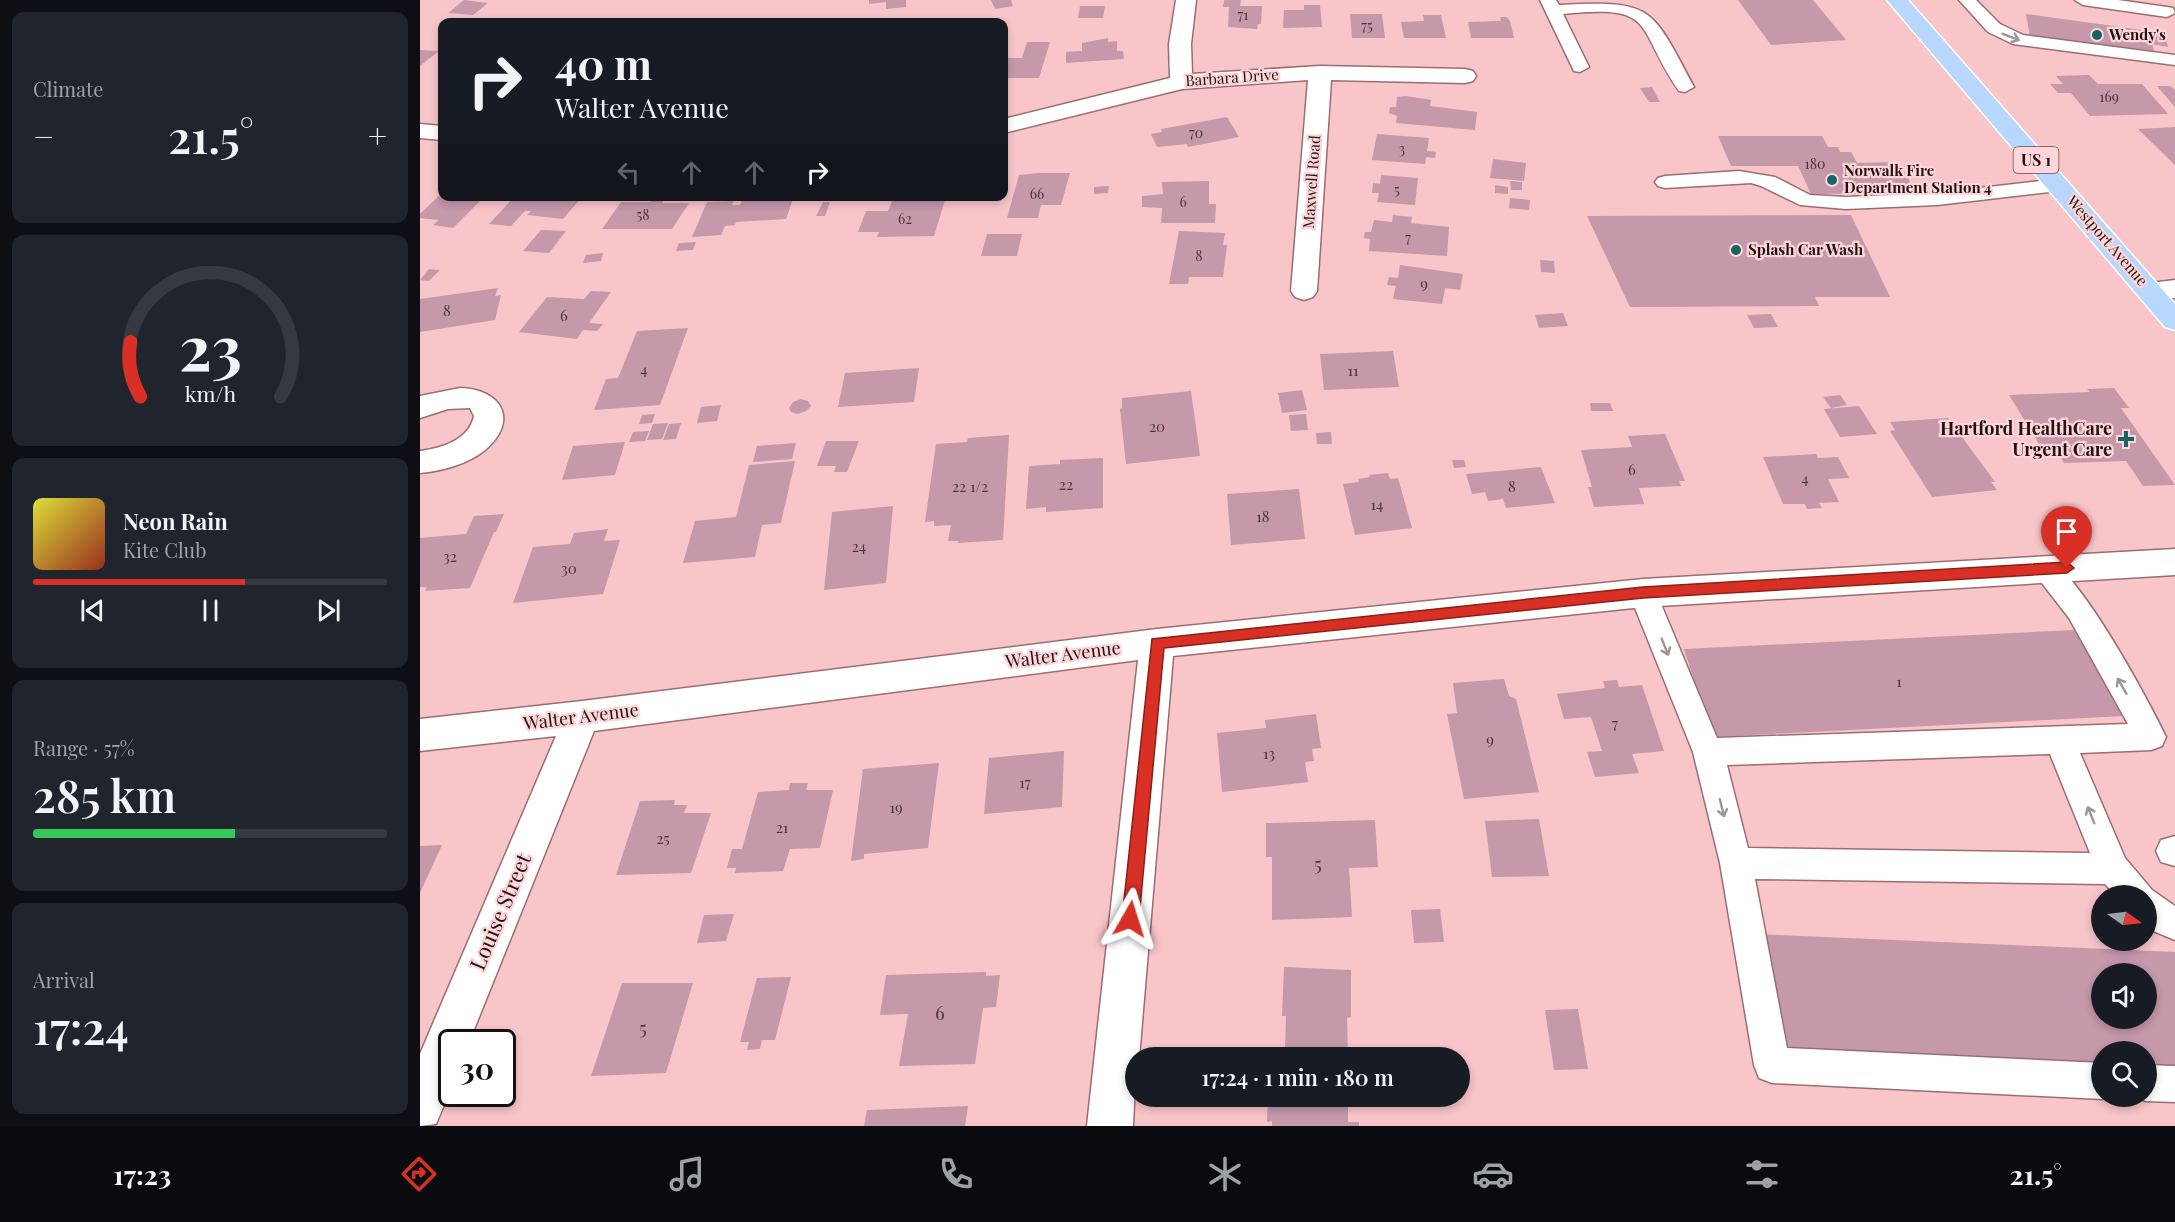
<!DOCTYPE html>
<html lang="en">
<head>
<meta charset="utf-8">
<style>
	body { margin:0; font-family:"Playfair Display",serif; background:#20242c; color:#f1f3f6; height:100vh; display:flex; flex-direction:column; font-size:22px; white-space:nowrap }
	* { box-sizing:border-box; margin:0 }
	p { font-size:20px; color:#9ea1a6 }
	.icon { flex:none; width:33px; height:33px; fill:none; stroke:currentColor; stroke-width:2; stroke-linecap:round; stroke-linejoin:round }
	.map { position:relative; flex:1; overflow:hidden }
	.side { display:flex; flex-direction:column; gap:12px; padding:12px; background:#0d0f14; width:420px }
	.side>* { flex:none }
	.hud { position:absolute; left:18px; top:18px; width:570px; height:183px; border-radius:12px; box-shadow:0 3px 9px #0003; background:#171b24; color:#f1f3f6; overflow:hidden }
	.needle { width:39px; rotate:104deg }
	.buttons { position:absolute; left:1671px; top:885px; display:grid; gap:12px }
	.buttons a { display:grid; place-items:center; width:66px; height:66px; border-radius:50%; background:#171b24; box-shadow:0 3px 9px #0003; font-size:30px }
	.speed { position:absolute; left:18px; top:1029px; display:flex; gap:12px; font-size:30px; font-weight:700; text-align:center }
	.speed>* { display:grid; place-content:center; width:78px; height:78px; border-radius:50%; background:#171b24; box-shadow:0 3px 9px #0003; line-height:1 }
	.speed .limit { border:3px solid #111; border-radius:9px; background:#fff; color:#111 }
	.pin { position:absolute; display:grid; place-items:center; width:51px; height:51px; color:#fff; margin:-62px -26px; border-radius:50% 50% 50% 0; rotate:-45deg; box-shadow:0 0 6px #0007 }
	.pin .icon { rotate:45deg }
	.me { position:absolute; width:66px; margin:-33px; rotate:6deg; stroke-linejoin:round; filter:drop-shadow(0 0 4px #0008) }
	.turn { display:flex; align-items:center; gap:21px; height:126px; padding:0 18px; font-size:27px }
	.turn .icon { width:78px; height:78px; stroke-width:2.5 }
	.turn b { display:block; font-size:42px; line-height:51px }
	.lanes { display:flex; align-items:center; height:57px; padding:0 18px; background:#0003; justify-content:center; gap:30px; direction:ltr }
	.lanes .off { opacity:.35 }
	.big { font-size:45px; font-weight:600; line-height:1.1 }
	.side .tile { flex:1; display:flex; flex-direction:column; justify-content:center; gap:9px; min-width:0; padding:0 21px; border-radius:12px; background:#20242c }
	.side .dial { align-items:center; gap:0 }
	.dial svg { height:156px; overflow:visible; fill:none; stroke:#363941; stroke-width:7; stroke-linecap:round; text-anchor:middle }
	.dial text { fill:#f1f3f6; stroke:none }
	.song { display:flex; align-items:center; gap:18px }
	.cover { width:72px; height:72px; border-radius:9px; background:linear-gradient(135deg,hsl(60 70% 55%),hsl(10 70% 35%)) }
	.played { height:6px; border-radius:3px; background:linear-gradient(90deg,#d93025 60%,#363941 60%) }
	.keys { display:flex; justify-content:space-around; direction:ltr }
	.heat { display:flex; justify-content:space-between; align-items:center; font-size:33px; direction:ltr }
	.charge { height:9px; border-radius:4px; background:linear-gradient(90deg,#34c759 57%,#363941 0) }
	.trip { position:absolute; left:705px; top:1047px; width:345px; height:60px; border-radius:30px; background:#171b24; box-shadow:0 3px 9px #0003; font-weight:600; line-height:60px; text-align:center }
	.tabs { display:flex; height:96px; justify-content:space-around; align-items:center; background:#090b0e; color:#9ea1a6 }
	.tabs .icon { width:42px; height:42px }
	.tabs .on { color:#d93025 }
	.tabs b { font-size:27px; color:#f1f3f6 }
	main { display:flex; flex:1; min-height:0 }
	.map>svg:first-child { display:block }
	.building { fill:#c598aa; fill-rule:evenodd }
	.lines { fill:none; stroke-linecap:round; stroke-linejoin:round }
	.service-casing { stroke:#9b6d71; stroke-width:3 }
	.minor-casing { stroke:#9b6d71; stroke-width:3 }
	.primary-casing { stroke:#fff; stroke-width:3 }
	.service { fill:#fff; fill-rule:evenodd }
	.minor { fill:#fff; fill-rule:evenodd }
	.primary { fill:#b8d7fc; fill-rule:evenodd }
	.oneway { stroke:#9c9495 }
	.route { fill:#d93025; stroke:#8d1f18; stroke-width:1.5 }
	.poi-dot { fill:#166563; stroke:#fed5d8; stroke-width:2 }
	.labels { text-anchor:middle; stroke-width:4.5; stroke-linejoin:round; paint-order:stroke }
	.far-number-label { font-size:14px; fill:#4b3339 }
	.far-poi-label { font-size:15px; font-weight:bold; fill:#221113; stroke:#fed5d8; text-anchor:start }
	.far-street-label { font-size:15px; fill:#221113; stroke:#fed5d8 }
	.number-label { font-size:15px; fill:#4b3339 }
	.shield { fill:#fed5d8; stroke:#644c4e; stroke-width:1.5 }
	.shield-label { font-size:16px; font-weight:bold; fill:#221113 }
	.poi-label { font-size:18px; font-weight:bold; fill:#221113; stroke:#fed5d8; text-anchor:end }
	.street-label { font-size:18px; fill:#221113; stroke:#fed5d8 }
	.near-number-label { font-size:18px; fill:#4b3339 }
	.near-street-label { font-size:21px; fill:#221113; stroke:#fed5d8 }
</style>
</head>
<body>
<main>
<section class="side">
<div class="tile"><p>Climate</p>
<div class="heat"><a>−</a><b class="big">21.5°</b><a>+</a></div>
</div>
<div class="tile dial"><svg viewBox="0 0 100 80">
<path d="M14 69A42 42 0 1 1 86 69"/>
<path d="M14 69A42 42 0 0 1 9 41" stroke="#d93025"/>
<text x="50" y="56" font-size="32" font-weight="700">23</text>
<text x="50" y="72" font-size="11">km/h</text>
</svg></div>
<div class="tile">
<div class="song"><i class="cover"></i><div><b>Neon Rain</b><p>Kite Club</p></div></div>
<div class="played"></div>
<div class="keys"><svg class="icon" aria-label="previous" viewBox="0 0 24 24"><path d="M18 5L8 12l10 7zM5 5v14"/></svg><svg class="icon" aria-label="pause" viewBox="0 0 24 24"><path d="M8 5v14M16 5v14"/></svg><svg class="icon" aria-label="next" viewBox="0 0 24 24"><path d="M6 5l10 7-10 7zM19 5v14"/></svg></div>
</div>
<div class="tile"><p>Range · 57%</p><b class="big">285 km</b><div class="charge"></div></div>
<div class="tile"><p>Arrival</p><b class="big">17:24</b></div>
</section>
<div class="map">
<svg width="1755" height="1126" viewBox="0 0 1755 1126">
	<rect width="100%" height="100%" fill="#f8c5c9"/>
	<path class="building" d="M44,0L68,3L53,15L28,13Z
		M449,0H486V7L466,9V2L449,4Z
		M571,0H591L593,6L575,9Z
		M804,0H821L820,6H842L841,24H838L837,29L808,27L809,7H803Z
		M1318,0H1393L1426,40L1351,45Z
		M884,5H900L902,27L863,28L864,10H884Z
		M660,6H685L683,18H658Z
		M930,14H962L965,38H932Z
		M1606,14L1744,33L1748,47L1732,44L1735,53L1610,37Z
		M1003,15H1021L1026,38H984L981,22L1004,21Z
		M1080,17H1087L1090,21L1094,38H1051L1048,22L1081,21Z
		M688,38V42L697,41V51H703L704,59L646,63V52L662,51V43Z
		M607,42H630L619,78H584V58H602Z
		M0,50L19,51L0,66Z
		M1669,75L1678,84H1722L1748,114L1670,116L1651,93H1638L1630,84H1643L1636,76Z
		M1737,86H1750L1755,90V107Z
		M1232,87L1240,102H1229L1220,88Z
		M986,96L1011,100L1010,106L1057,112L1055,130L976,123L977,116L969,113L970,107H976L977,97Z
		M807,117L819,137L768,147L767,144L737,147L731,134L742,132L741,129Z
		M1755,127V165L1718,129Z
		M957,134L1009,138L1007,151L1016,152L1015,158L1006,157L1005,164L952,160Z
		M1298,136H1402L1408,147H1418L1420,152H1431L1437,163L1476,162L1488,177L1494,193L1391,194L1378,166H1311Z
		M1073,159L1106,163L1104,181L1070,178Z
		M619,173H650L641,205H621L618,218H587L599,175Z
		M961,175L998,178L995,205L957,202L959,193H952L953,183L960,184Z
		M789,181V204H796L795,223H741L742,208L722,207V196L743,194L742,182Z
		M1090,181L1102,182V190H1091Z
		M1075,185L1088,187V194L1075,193Z
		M689,186L688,193L674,194V187Z
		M22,193V196H65L33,228L13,225L19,220L0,218V214Z
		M95,196H151L162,197L143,219L107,215L111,211H105L91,226L69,224Z
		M374,196L366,219L316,222L315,225L305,226L301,235L272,237L287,202L314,201L312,205H320L323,198Z
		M1090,198L1110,200L1109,210L1089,208Z
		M232,199H245L242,203H269L252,229H182L201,202H230Z
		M525,200L514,236L457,237L459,232H438L446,211H468L472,201Z
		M403,202H410L405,216H396Z
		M973,215L992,217L991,223L1029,227L1027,256L949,251L950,239L944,238L945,232H951L954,220L972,222Z
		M1431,215L1470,297H1395L1399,306L1210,307L1167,216Z
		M121,230L146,231L129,253L103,251Z
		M759,231L805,233L803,245H807L803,277H769L768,284H749Z
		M567,234H602L597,256H561Z
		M276,242L273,250L256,251L259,243Z
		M183,253L181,261L163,263L166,255Z
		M1120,260L1134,261L1135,273L1121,272Z
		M980,265L1043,274L1040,290L1025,288L1022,304L973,299L976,286L967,285L969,277L978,278Z
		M9,269L20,270L9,281L0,280Z
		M78,288L75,296L81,295L75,320L0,332V299Z
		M171,291L191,292L169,323L183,324L177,331L163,330L157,339L99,332L127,297L164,299Z
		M1143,313L1148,326L1119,328L1115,315Z
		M1351,314L1358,327L1334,328L1327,315Z
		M268,328L240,405L174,410L186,379L198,378L217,331Z
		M973,351L979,387L904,390L900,354Z
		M499,368L494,402L418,407L425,373Z
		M1694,388L1709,408H1701L1755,485L1723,486L1706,461L1644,463L1637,451L1624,452L1589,395L1670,392L1667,389Z
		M882,390L887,410L862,413L858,393Z
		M771,391L780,456L706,464L700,409L702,408V398Z
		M1420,395L1427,405L1411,408L1403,397Z
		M381,399L388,401L391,406L386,411L378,414L371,412L369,408L373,402Z
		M1170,403H1190L1193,411H1171Z
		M301,405L297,421L277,423L281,407Z
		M1439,406L1457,434L1420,437L1404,409Z
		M235,414L232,423L219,424L222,415Z
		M886,414L888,430L871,431L869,415Z
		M1528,418L1575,482H1571L1577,490L1512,497L1470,431L1475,430L1470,422Z
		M248,423L242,439L227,440L233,424Z
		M261,423L256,439L243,440L249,424Z
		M229,431L225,441L209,442L213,432Z
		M911,432L912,444H897L896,433Z
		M1245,434L1265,481H1259L1261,486L1219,488L1224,504L1174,507L1168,487H1172L1161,450L1212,447L1208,436Z
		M589,435L583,540L538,543V541H528L531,525L514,526V521L505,522L516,444L547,442L548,438Z
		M406,441H439L427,472H414L416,466H397Z
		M205,442L195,475L142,480L153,446Z
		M376,443L372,459L333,462L337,446Z
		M1396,454L1398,458L1418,457L1429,478L1408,479L1419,502L1399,503L1402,508L1387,509L1385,504H1363L1343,457Z
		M683,458V508L626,512V507L606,509L609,466L640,464V460Z
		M1032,460H1044L1046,467L1034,468Z
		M375,461L361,523L342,525L335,557L263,563L275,521L316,517L329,465Z
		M1121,467L1135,503L1086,508L1083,499L1068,501L1065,492L1052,494L1046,474Z
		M968,473L970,479L978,478L992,528L935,535L923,484L939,482L938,479L950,477L949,475Z
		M879,489L885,539L811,545L807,494Z
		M473,506L466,583L404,590L412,512Z
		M84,514L76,532H74L50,588L5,591L7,587H0V538L46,534L54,516Z
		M188,529L184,541L200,540L183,594L93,603L113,547L150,544L154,533Z
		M1654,630L1704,716L1292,737L1264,649Z
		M1084,679L1089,696L1096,699L1119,792L1044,799L1027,714L1037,713L1033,683Z
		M1197,680L1199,687L1222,685L1244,751L1212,754L1219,773L1175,777L1167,752L1182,751L1171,717L1144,719L1137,694L1185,688L1183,681Z
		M896,714L901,748L892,749L894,761L885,762L888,782L802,792L797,733L846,728L845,720Z
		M644,751L642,807L564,814L569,758Z
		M519,763L508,848L444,854V859L431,861L443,769Z
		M370,783H388L386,790H413L400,848L370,849L363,871L315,873L316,868H307L312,849H322L338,792L369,790Z
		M255,800L254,805H267L264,813H291L271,873L196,875L220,801Z
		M1119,819L1129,876L1072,877L1065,821Z
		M955,820L958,867L929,868L932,917L852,920V857H846V823Z
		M22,845L0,893V846Z
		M1020,909L1024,942L994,943L991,910Z
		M314,914L306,941L277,943L284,915Z
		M1336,934L1755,952V1075L1726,1073V1052H1682V1071L1362,1057ZM1682,974H1726V1018H1682Z
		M864,967L931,970V1017L927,1018L928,1058H851V1049L865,1050L866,1016H862Z
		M566,972V976L580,975L576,1007L563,1008L555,1064L479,1066L488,1014L460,1015L466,975Z
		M371,977L355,1040H342L340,1049L327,1050L329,1042H320L337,978Z
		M202,983H273L246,1073L171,1076Z
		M1158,1009L1168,1069L1134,1070L1125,1010Z
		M848,1096H928V1122H939V1126H852V1121L847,1122Z
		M548,1106L545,1126H444L447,1110Z"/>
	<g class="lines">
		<g class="service-casing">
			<path id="service" d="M1120,0H1136L1139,5C1233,0 1231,6 1274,87L1265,92L1259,91C1214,26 1239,4 1143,14L1169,67L1160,72L1154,71Z
				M1539,0H1556L1580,24L1603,35L1755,55V65L1593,44L1568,32Z
				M1655,0H1698L1747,7L1753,8L1755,13L1747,17L1663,5Z
				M1319,171L1355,177L1390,195L1426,197L1517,193L1638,179L1645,181L1648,185L1645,189L1638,191L1517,205L1426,209L1380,205L1341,186L1331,183L1245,188L1238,186L1235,182L1238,178L1245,176Z
				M1625,558C1658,569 1729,701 1746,737L1742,746L1731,750L1660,753L1705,858L1732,890L1755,906V940L1726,928V896H1696L1685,884L1335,879L1367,1048L1682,1063V1096H1689L1682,1099L1352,1083L1339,1078L1334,1065L1300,863L1273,752L1209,593L1213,585L1223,582L1233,585L1297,738L1708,724L1649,618L1611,569L1615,561ZM1630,754L1670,853L1328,848L1307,765Z
				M1755,836V866L1741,862L1736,851L1741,840Z
				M1726,1065L1755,1066V1102L1726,1101L1714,1096H1726Z"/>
		</g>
		<g class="minor-casing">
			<path id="minor" d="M756,0H776L771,44L772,74L900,66L1045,69L1053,71L1056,76L1053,81L1045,83L911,80L897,291L893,297L884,300L875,297L871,291L888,80L762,89L584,133V119L750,78L749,44Z
				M0,124L22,126V140L0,138Z
				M1755,280V298L1730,299L1721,296L1717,290L1721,284Z
				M40,388C81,389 100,420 65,450C48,464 22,471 0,473V451C22,448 49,440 54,416L50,408L28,409L0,418V396Z
				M1755,549V575L1223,607L753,656L719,1058H716L713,1126H667L718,660L174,731L49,1042H32V1086L16,1124L0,1126V1054L136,736L0,751V719L162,701L737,629L1223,579Z"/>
		</g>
		<g class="primary-casing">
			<path id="primary" d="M1467,0H1488L1755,304V330L1745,327Z"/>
		</g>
		<use href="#service" class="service"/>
		<use href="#minor" class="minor"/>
		<use href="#primary" class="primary"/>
	</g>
	<defs><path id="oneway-shaft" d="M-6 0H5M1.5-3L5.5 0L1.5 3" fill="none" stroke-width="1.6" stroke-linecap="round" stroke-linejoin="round" transform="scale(1.5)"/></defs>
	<g class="oneway">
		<use href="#oneway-shaft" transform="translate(1591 37) rotate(21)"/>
		<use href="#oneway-shaft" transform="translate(1245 647) rotate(68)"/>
		<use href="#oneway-shaft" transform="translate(1702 686) rotate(-120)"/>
		<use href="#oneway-shaft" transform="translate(1302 808) rotate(76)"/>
		<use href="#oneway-shaft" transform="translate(1671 815) rotate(-112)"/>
	</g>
	<path class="route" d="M1647,562L1654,568L1647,573L1223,598L744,648L719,919L716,925L710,927L704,925L702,919L732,639L1223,587Z"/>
	<g class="poi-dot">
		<circle cx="1677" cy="35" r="6"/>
		<circle cx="1412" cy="180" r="6"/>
		<circle cx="1316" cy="250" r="6"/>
		<path d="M1703 430h6v6h6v6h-6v6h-6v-6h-6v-6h6z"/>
	</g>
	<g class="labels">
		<g class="far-number-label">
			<text x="823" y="20">71</text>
			<text x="947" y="31">75</text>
			<text x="1689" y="102">169</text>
			<text x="776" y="138">70</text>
			<text x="982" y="154">3</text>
			<text x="1395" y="169">180</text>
			<text x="977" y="195">5</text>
			<text x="617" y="199">66</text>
			<text x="763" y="207">6</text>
			<text x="223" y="220">58</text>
			<text x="485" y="224">62</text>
			<text x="988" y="243">7</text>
			<text x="779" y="261">8</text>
		</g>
		<g class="far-poi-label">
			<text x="1689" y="40">Wendy's</text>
			<text x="1424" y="176">Norwalk Fire<tspan x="1424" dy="17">Department Station 4</tspan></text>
			<text x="1328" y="255">Splash Car Wash</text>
		</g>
		<g class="far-street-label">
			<text transform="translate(812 78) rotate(-4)" y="5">Barbara Drive</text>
			<text transform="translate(892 182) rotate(-86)" y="5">Maxwell Road</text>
			<text transform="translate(1687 241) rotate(49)" y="5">Westport Avenue</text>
		</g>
		<g class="number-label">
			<text x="1004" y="289">9</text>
			<text x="27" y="316">8</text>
			<text x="144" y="321">6</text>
			<text x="224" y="375">4</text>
			<text x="933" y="376">11</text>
			<text x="737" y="432">20</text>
			<text x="1212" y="475">6</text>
			<text x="1385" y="484">4</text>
			<text x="646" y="490">22</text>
			<text x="550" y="492">22 1/2</text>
			<text x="1092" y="492">8</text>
			<text x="957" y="510">14</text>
			<text x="843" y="522">18</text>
			<text x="439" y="552">24</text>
			<text x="30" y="562">32</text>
			<text x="149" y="574">30</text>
			<text x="1479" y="687">1</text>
			<text x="1195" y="729">7</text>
			<text x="1070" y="745">9</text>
			<text x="849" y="759">13</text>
			<text x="605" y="788">17</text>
			<text x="476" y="813">19</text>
			<text x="362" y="833">21</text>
			<text x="243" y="844">25</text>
		</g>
		<rect class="shield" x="1593.5" y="147" width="45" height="26" rx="4.5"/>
		<g class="shield-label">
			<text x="1616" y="166">US 1</text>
		</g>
		<g class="poi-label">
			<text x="1692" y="435">Hartford HealthCare<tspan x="1692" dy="21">Urgent Care</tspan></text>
		</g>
		<g class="street-label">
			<text transform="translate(643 655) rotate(-7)" y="6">Walter Avenue</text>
			<text transform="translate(161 717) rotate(-7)" y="6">Walter Avenue</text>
		</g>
		<g class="near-number-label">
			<text x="898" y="871">5</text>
			<text x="520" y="1020">6</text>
			<text x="223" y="1035">5</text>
		</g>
		<g class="near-street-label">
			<text transform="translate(81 912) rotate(-67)" y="7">Louise Street</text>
		</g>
	</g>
</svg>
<div class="buttons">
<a><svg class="needle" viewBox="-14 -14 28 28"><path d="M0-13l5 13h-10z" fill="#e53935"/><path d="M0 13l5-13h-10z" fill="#9ea1a6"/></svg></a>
<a><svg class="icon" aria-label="sound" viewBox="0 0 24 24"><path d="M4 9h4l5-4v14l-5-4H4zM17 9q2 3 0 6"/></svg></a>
<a><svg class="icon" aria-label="search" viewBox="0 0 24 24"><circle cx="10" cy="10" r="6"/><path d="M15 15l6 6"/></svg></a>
</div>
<div class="speed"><div class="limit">30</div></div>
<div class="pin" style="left:1647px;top:568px;background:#d93025"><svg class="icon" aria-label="arrive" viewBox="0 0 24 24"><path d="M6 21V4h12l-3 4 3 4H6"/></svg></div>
<svg class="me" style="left:710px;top:919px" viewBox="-20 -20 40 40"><path d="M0-17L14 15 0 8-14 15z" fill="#d93025" stroke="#fff" stroke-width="4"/></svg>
<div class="trip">17:24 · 1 min · 180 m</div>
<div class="hud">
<div class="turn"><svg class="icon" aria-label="right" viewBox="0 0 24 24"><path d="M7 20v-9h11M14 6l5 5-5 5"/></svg><div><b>40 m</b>Walter Avenue</div></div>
<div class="lanes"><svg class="icon off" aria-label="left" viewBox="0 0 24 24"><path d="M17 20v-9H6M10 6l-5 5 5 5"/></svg><svg class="icon off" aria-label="ahead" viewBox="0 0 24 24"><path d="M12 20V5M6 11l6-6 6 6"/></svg><svg class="icon off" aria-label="ahead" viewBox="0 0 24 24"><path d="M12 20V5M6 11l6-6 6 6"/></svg><svg class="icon" aria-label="right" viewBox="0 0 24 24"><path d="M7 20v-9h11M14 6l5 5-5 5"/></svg></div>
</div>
</div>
</main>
<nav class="tabs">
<b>17:23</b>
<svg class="icon on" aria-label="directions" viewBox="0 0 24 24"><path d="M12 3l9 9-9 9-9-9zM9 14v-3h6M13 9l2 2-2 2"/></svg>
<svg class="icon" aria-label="music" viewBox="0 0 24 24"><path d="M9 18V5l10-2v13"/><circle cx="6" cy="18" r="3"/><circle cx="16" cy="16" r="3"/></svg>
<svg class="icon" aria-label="phone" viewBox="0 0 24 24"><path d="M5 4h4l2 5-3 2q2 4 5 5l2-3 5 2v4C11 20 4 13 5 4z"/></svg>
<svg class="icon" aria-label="climate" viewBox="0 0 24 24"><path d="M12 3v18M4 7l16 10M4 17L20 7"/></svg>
<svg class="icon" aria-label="car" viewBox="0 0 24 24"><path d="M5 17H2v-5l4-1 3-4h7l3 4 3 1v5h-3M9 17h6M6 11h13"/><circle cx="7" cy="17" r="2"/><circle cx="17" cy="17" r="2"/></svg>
<svg class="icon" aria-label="filters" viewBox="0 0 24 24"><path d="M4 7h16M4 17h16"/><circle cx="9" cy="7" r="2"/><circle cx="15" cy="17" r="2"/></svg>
<b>21.5°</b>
</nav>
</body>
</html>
